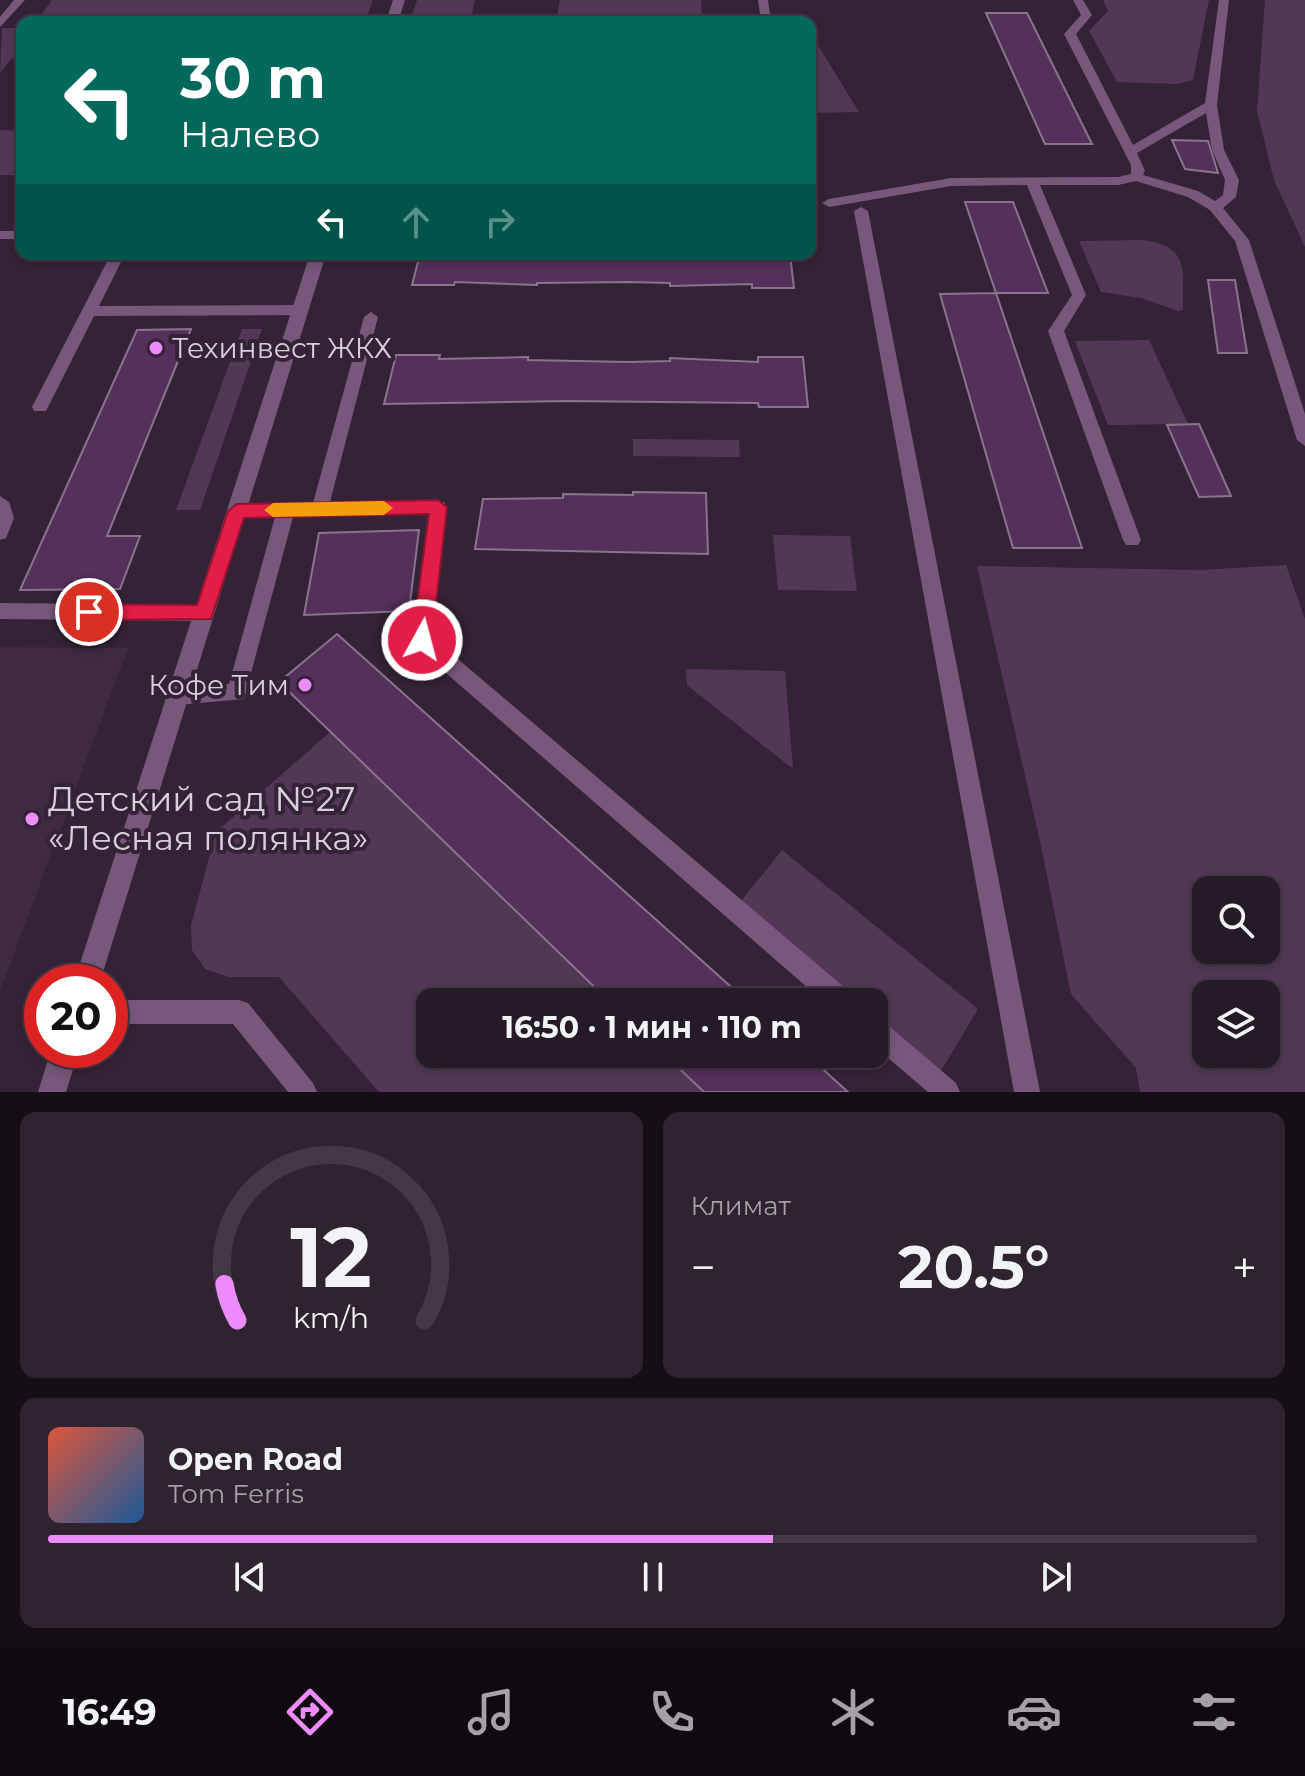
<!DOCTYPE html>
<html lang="ru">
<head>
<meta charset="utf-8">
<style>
	body { margin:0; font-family:Montserrat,sans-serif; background:#2f2330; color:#f1f3f6; height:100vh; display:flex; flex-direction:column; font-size:30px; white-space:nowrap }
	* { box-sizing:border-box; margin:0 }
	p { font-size:26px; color:#a4a1a8 }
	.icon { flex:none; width:44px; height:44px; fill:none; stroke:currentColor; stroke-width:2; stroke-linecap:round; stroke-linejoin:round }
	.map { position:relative; height:1092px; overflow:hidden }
	.side { display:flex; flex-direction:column; gap:20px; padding:20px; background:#150e16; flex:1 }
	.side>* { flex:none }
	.banner { position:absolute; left:16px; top:16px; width:800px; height:244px; border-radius:16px; box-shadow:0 4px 12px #0003,0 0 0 2px #433845; background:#00695c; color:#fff; overflow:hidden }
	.controls { position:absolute; left:1192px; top:876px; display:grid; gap:16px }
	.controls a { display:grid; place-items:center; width:88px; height:88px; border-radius:16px; background:#271a28; box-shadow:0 4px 12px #0003,0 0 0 2px #433845; font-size:40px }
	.speed { position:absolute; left:24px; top:964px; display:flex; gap:16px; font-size:40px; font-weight:700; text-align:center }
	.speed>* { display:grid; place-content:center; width:104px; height:104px; border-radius:50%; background:#271a28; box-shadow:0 4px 12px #0003,0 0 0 2px #433845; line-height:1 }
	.speed .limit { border:12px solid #d22; background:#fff; color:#111 }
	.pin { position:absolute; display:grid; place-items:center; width:68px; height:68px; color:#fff; margin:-34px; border:4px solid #fff; border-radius:50%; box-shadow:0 2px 8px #0007 }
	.me { position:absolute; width:88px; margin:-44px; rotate:7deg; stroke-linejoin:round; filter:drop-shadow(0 0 6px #0008) }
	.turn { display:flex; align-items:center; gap:28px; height:168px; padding:0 32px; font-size:36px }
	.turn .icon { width:104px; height:104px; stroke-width:2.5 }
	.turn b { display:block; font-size:56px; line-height:68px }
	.lanes { display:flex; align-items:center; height:76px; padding:0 32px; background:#0003; justify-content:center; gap:40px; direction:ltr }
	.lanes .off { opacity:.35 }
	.big { font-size:60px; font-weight:700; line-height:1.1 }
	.side .card { flex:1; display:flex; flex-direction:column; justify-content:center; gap:12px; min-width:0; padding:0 28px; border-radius:16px; background:#2f2330 }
	.side .dial { align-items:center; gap:0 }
	.dial svg { height:208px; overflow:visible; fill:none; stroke:#433845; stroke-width:7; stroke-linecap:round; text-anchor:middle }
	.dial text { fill:#f1f3f6; stroke:none }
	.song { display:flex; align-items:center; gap:24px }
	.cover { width:96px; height:96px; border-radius:12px; background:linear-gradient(135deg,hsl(10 70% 55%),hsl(210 70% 35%)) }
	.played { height:8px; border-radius:4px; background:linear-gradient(90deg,#ec8cfa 60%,#433845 60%) }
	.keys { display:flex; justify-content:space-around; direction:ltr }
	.heat { display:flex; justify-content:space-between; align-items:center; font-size:44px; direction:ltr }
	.side .tiles { flex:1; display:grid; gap:20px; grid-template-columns:1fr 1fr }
	.card:last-child { grid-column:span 2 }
	.trip { position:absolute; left:416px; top:988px; width:472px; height:80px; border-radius:16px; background:#271a28; box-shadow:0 4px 12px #0003,0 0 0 2px #433845; font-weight:700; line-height:80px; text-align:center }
	.tabs { display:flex; height:128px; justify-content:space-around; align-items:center; background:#100a10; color:#a4a1a8 }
	.tabs .icon { width:56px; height:56px }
	.tabs .active { color:#ec8cfa }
	.tabs b { font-size:36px; color:#f1f3f6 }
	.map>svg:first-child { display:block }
	.built { fill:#3f2a42 }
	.green { fill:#523856; fill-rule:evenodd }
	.building { fill:#56305c; stroke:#89758b; stroke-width:2 }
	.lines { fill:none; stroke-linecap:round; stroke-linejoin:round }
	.service { fill:#77587b; fill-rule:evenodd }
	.minor { fill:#77587b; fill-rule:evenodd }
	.route { fill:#e11d48; stroke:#92132f; stroke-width:2 }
	.slow { fill:#f59e0b }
	.poi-dot { fill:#ec8cfa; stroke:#342336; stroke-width:3 }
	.labels { text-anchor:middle; stroke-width:8; stroke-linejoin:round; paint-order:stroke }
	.poi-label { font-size:28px; fill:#d9cedb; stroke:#342336; text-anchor:start }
	.near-poi-label { font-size:34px; fill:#d9cedb; stroke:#342336; text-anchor:start }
</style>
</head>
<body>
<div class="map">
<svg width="1305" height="1092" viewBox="0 0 1305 1092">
	<rect width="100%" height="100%" fill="#342336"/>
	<path class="built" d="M0,647L128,648L0,991Z"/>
	<path class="green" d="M52,0H373L365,22H36Z
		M417,0H475L470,22H410Z
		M560,0H701L702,22H556Z
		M1103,0H1209L1193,80L1177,84L1117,82L1089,31L1108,11Z
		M1265,0H1305V247L1274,180L1257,111Z
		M2,28H22V58H12L0,73Z
		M810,36L816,42L859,112L810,113Z
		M0,130L22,131V175H0Z
		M1142,240C1191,246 1182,270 1183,310L1178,311L1141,298L1101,292L1079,241Z
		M242,329H262L200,510H176Z
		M1149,340L1188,424L1108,425L1075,341Z
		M633,439L739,440L740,457L633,456Z
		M773,535L850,536L857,591L778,590Z
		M1286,565L1305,619V1092H1140L1136,1068L1071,994L1040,841L977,566L1201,570ZM1206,890H1266V950H1206ZM1206,994H1266V1054H1206Z
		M686,669L785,671L793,769L687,685Z
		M330,732L610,1002H430V1054H664L704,1092H379L279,977H228L205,969L192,950L191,925L216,832Z
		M782,850L978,1009L941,1071L874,1015V1002H859L741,901Z"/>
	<path class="building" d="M986,13H1027L1092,144H1045Z
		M1172,140L1208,141L1218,173L1185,169Z
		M965,202H1013L1048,293H996Z
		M420,254H790L794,288H752V284L670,286V283L630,282L537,283V285L455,282L454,285H412Z
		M1208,280H1235L1247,353H1218Z
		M996,293L1082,548H1013L940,294Z
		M191,329L107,536H140L120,589L20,590L137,330Z
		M396,355H440L439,359L528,357V360L628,362L670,361V358L758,362V357H803L808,407H759L758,403L566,401L384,404Z
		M1199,424L1231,496L1199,497L1167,425Z
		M633,492L706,493L708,554L475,549L483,499L563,498V494L633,495Z
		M419,530L409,611L304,615L319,533Z
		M337,634L748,1002H610L279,682Z
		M664,1054H806L848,1092H704Z"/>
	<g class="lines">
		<path class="service" d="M14,0H25L0,27V17Z
			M758,0H768L771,22H761Z
			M1073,0H1083L1092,15L1076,34L1133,145L1205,103L1219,0H1229L1217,105L1224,150L1239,180L1236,197L1223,208L1249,240L1305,414V446L1297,440L1235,241L1210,210L1188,197L1136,181L1118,185H1040L1086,295L1064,331L1141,540L1138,545H1126L1123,540L1048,331L1072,295L1027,185L951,186L829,207L822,203L829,199L951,178L1118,177L1131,174V165L1064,34L1081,15ZM1206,113L1212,150L1225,180L1223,195L1215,201L1198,191L1143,175L1145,171L1137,153Z
			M861,207L868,211L1040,1092H1014L854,211Z
			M0,231H22V239H0Z
			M111,254H125L99,306L300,305L307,310L300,315L94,316L46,411H34L32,407Z
			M371,312L378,317L330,502H444L447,507L432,637L851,993L854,1002H824L415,646L412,640L428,514L293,517L244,699L178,705L171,702L168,696L171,690L178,687L229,684L275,517L237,518L228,511L237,504L313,503L364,317Z
			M0,496L9,502L14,518L6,538L0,540Z
			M0,603L204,605L211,607L213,613L211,619L204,621L0,619Z
			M110,1000H239L248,1003L313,1083L317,1092H288L233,1024H110Z
			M874,1018L883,1021L956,1083L960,1092H928L874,1046Z"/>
		<path class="minor" d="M393,0H405L398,22H386Z
			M310,254H326L100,982H74Z
			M51,1050H79L66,1092H38Z"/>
	</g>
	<path class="route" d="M438,500L447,507L432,640L429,646L422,648L415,646L412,640L429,514L244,518L211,619L89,620L82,618L79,612L82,606L89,604L197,605L228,511L237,504Z"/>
	<path class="slow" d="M384,501L393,508L384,515L273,517L264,510L273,503Z"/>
	<g class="poi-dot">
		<circle cx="156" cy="348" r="8"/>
		<circle cx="305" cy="685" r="8"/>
		<circle cx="32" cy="819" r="8"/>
	</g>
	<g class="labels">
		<g class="poi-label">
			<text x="172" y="358">Техинвест ЖКХ</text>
			<text x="289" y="695" text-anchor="end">Кофе Тим</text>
		</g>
		<g class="near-poi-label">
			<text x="48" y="811">Детский сад №27<tspan x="48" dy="39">«Лесная полянка»</tspan></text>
		</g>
	</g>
</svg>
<div class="controls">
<a><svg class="icon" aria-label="search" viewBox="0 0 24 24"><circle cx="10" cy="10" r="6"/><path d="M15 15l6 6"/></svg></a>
<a><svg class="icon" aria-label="layers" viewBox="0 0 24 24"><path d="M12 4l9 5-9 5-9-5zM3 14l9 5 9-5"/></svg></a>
</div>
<div class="speed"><div class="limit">20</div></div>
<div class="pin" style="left:89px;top:612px;background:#d93025"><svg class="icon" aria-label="arrive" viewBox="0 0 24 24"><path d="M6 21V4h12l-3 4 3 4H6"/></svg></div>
<svg class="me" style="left:422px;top:640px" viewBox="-20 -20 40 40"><circle r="17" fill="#e11d48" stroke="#fff" stroke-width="3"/><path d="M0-11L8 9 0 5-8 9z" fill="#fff"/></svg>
<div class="trip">16:50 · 1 мин · 110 m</div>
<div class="banner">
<div class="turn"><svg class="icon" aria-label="left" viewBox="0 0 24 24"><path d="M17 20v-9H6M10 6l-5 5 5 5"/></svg><div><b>30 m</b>Налево</div></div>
<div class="lanes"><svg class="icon" aria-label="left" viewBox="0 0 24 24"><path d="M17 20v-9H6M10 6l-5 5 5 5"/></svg><svg class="icon off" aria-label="ahead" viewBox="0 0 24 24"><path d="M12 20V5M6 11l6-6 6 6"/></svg><svg class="icon off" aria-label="right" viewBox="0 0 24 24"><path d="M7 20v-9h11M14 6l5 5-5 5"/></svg></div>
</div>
</div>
<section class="side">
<div class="tiles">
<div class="card dial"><svg viewBox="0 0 100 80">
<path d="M14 69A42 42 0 1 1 86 69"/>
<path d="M14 69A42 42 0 0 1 9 55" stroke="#ec8cfa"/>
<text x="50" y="56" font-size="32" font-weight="700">12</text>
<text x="50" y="72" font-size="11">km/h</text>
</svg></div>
<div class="card"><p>Климат</p>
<div class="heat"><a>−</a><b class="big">20.5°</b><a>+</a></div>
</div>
<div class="card">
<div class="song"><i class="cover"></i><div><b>Open Road</b><p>Tom Ferris</p></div></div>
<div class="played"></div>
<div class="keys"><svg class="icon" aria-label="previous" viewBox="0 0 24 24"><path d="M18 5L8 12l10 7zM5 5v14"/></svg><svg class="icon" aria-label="pause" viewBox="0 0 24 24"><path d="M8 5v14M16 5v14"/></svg><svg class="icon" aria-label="next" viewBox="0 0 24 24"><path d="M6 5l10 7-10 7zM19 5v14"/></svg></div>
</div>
</div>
</section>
<nav class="tabs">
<b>16:49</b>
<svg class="icon active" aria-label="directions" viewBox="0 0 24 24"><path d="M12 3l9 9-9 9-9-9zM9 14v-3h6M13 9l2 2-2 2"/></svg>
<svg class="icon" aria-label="music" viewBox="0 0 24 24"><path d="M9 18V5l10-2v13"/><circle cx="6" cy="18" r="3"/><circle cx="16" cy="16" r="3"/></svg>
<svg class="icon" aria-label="phone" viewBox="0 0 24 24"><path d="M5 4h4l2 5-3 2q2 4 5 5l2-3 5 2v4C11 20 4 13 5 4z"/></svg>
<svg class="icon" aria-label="climate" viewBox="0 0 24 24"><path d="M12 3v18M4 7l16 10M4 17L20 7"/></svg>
<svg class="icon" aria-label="car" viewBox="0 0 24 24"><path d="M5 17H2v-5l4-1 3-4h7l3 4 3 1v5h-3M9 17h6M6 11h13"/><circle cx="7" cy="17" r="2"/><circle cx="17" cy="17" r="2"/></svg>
<svg class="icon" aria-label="filters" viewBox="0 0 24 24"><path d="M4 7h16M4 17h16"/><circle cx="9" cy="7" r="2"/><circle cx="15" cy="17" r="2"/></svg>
</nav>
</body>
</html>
